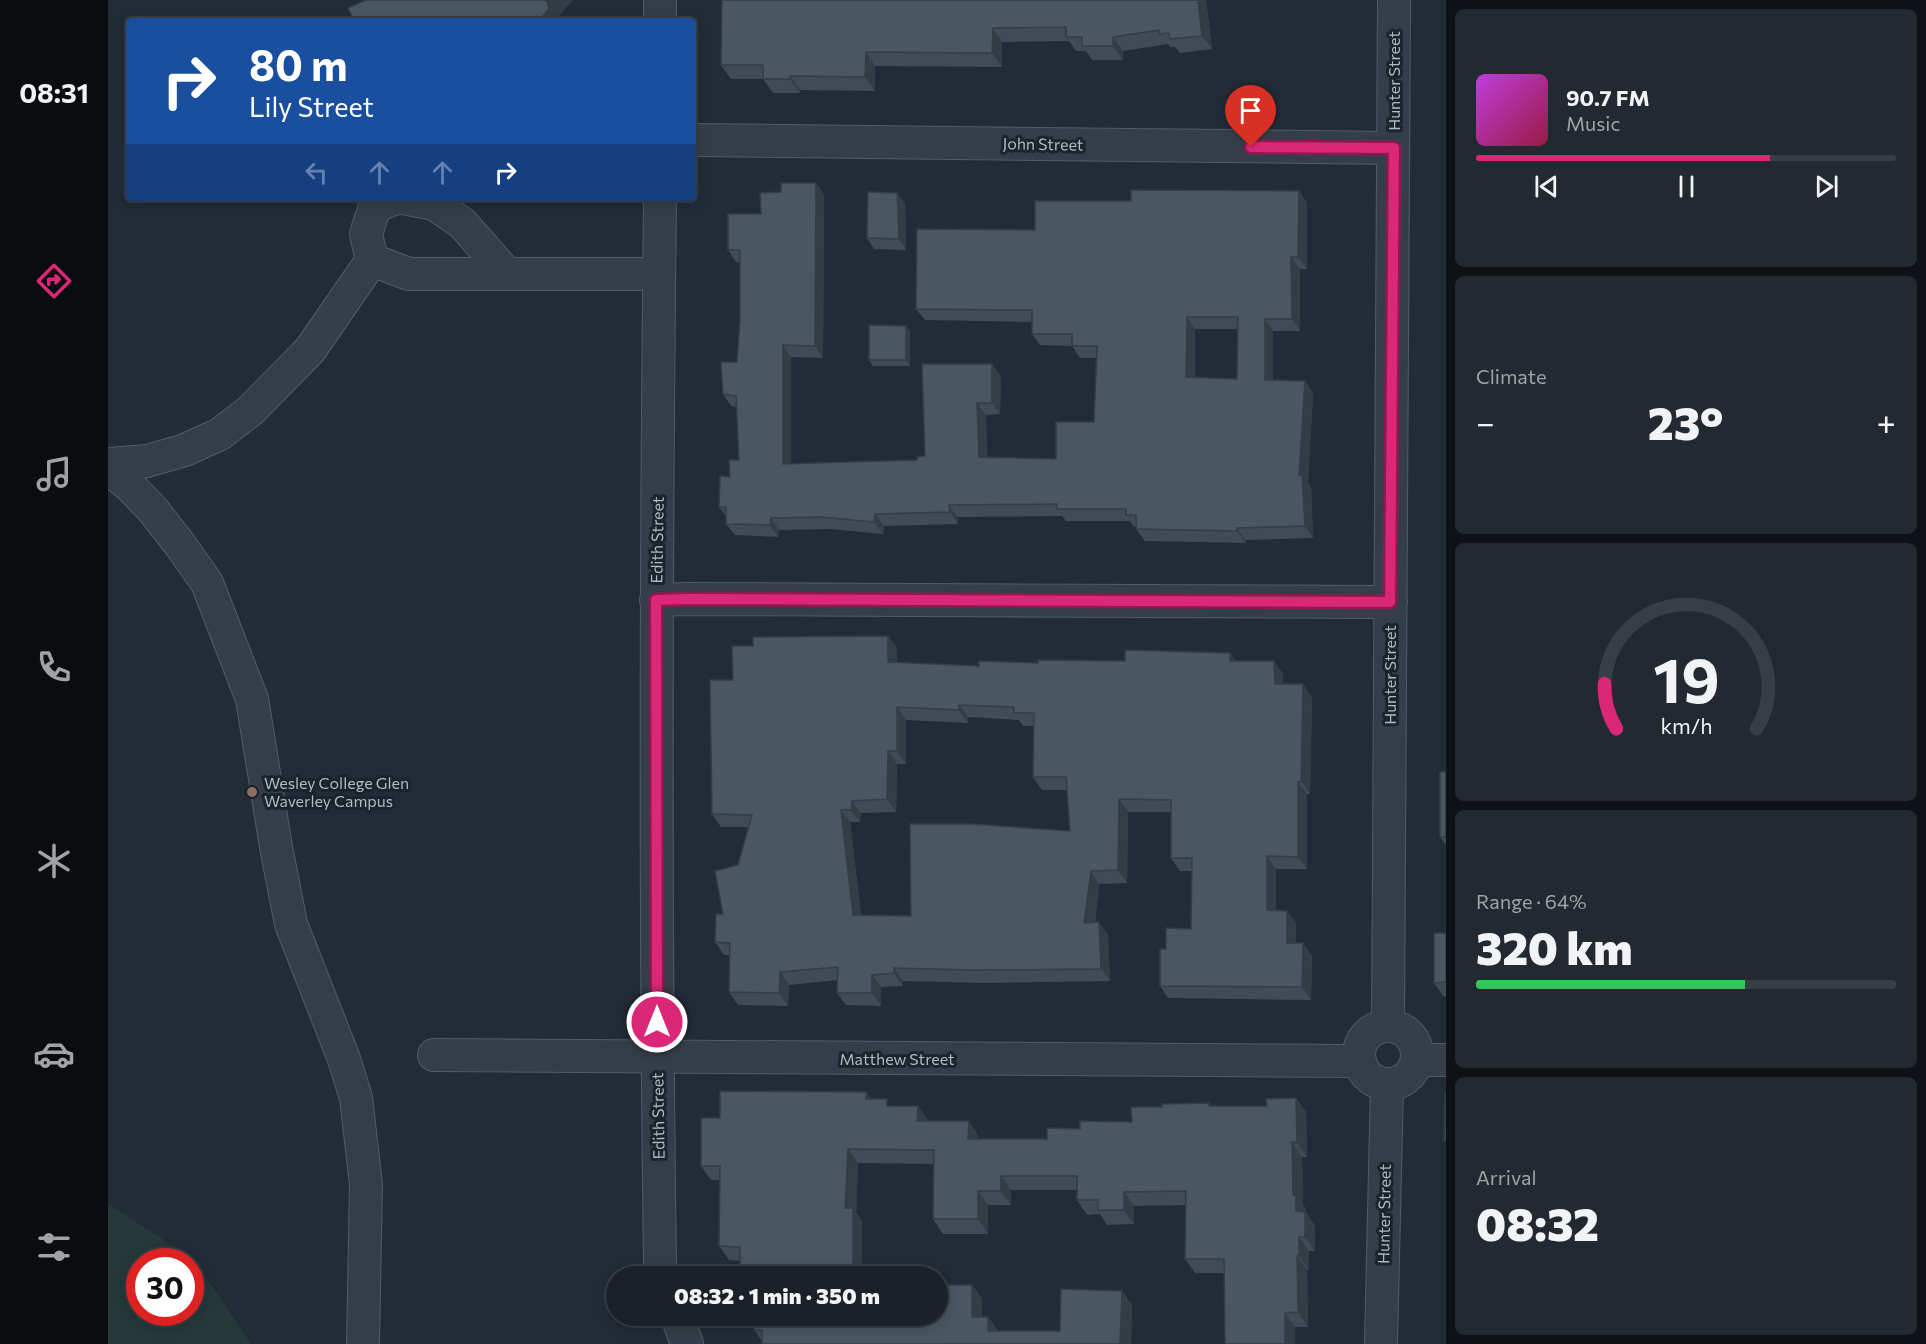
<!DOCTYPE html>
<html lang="en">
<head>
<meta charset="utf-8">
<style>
	body { margin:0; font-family:Commissioner,sans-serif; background:#232931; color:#f1f3f6; height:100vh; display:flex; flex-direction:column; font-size:22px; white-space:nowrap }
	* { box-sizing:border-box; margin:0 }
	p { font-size:20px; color:#9fa3a8 }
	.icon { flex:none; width:33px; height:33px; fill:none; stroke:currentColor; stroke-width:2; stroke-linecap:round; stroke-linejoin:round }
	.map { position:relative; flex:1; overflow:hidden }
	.sheet { display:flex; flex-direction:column; gap:9px; padding:9px; background:#0e1217; width:480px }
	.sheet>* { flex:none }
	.hud { position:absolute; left:18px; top:18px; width:570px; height:183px; border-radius:6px; box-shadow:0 3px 15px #0003,0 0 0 2px #383e46; background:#1a4fa0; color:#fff; overflow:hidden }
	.speed { position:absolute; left:18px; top:1248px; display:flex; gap:12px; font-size:30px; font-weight:700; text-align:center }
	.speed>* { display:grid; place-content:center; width:78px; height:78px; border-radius:50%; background:#1a2129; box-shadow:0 3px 15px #0003,0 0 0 2px #383e46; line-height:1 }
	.speed .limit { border:9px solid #d22; background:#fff; color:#111 }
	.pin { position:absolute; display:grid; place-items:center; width:51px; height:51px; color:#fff; margin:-62px -26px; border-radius:50% 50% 50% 0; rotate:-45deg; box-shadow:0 0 6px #0007 }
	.pin .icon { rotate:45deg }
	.me { position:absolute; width:66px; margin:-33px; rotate:0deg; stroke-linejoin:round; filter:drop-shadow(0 0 4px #0008) }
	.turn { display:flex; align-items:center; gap:21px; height:126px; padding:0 24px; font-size:27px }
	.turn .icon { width:78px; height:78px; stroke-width:2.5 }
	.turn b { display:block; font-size:42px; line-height:51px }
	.lanes { display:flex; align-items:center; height:57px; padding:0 24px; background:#0003; justify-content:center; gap:30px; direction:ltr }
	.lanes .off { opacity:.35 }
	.big { font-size:45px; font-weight:800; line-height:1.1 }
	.sheet .card { flex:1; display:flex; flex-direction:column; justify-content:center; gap:9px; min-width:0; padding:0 21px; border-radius:9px; background:#232931 }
	.sheet .dial { align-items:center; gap:0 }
	.dial svg { height:156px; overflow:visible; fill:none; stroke:#383e46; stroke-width:7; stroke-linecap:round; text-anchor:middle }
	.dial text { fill:#f1f3f6; stroke:none }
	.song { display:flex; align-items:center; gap:18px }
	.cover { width:72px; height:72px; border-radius:9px; background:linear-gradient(135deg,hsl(290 70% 55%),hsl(340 70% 35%)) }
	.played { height:6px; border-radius:3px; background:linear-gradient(90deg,#db2777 70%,#383e46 70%) }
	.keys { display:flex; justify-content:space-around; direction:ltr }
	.heat { display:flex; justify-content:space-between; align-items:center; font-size:33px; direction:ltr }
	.charge { height:9px; border-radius:4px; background:linear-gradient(90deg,#34c759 64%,#383e46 0) }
	.trip { position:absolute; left:498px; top:1266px; width:342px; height:60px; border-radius:30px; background:#1a2129; box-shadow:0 3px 15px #0003,0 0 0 2px #383e46; font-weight:800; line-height:60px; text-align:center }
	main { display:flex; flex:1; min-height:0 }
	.menu { display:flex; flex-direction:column; width:108px; justify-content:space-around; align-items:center; background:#0a0d10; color:#9fa3a8 }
	.menu .icon { width:42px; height:42px }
	.menu .current { color:#db2777 }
	.menu b { font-size:27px; color:#f1f3f6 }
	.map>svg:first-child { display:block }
	.green { fill:#253939; fill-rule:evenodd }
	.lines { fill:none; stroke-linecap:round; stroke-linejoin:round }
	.minor-casing { stroke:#535c65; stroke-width:34 }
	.minor { stroke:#353e48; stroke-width:32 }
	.wall { fill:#404b55; fill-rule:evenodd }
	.shaded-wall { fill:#343d45 }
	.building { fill:#4a5763; stroke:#343d45; stroke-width:1.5; fill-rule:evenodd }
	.route-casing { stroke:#8e194d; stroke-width:15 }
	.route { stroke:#db2777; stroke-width:10 }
	.education-dot { fill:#8d6e63; stroke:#1b232c; stroke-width:2 }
	.labels { text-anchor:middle; stroke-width:6; stroke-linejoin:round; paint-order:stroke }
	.street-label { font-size:16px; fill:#b0b9c4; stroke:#1b232c }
	.poi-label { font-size:16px; fill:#b0b9c4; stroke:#1b232c; text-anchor:start }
</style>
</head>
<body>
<main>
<nav class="menu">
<b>08:31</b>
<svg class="icon current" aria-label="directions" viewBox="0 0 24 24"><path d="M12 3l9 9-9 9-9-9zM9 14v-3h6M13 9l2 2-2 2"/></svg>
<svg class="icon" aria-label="music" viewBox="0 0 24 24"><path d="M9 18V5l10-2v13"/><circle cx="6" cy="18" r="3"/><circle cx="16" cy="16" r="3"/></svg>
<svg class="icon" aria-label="phone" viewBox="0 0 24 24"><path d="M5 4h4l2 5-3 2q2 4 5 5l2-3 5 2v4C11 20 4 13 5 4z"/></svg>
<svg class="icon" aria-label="climate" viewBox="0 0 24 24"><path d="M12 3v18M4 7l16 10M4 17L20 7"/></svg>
<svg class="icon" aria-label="car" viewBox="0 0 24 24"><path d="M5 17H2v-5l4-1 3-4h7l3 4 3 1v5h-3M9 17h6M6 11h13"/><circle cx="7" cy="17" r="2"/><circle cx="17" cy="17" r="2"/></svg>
<svg class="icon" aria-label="filters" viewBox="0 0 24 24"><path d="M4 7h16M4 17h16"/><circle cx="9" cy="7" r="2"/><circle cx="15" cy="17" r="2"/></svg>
</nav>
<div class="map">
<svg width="1338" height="1344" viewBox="0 0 1338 1344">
	<rect width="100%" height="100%" fill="#222c37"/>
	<path class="green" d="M0,1204L76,1253L104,1286L143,1344H0ZM32,1262H82V1312H32Z"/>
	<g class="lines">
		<g class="minor-casing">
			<path id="minor" d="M552,0V21
				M585,140L1285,148
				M295,198L326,204L354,223L399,274
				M552,198C548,554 547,910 552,1266L556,1276
				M264,260L301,274H551
				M0,464L39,461L77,450L112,434L142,411L202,350L264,260L258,234L267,206L289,198
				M0,468L22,486L45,510L73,546L99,583L144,699L168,847L183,924L236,1059L248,1098L258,1184L255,1344
				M548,600L579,599L1283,602
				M1280,1026L1286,0
				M1251 1055a29 29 0 1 1 58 0a29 29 0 1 1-58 0Z
				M326,1055L1252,1061
				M1309,1060H1338
				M569,1316L579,1344
				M1273,1344L1279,1084"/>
		</g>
		<use href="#minor" class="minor"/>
	</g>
	<path class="wall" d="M614,0H1098L1104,49L1072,53L1067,47H1062L1060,44L1015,51V60H984L978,51H968L961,41L894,42V67L767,66V91L692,90V93H665L655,79H623L613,65Z
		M708,183L716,195L715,358L683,357V464L809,460L817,456L893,376L892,414L878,415L879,457L948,459L986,422L989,358H972L964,346L932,345L924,334V322L817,320L808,309L927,230L1023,201L1191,191L1199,203V269H1192V331H1165V380L1197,381L1205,393L1200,482L1203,487L1205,538L1138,540V543L1037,541L1028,529V527H1026L1022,521H958L954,516L849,517L850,524L776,526L775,534L723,529L671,530L670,537L627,535L618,524V516L611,507L622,477L631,460L628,407L623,406L615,394L629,362L632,320V262H628L620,250L673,192ZM1087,329H1130L1129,379L1087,378Z
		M797,203L798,250L766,249L759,238Z
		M798,326L802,331V366H765L761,360Z
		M780,636L789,648V663L871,666L930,663L1128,661L1175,674V684L1204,697L1202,794H1199V869H1168V911H1179L1188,923V943L1204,956L1203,1000L1060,998L1052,986L1058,949L1083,929L1084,871H1072L1063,858V812H1020L1019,883L991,884L987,923L1000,935L1002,981L875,983L795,981V986L773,987V1006L738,1005L729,993L730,980L681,985L680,1006L630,1005L621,992L622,955H616L607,942L630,865L640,827H613L604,814L625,680L645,646ZM860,717L911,720L915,726H926L925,777L934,790H959L962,831L803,916L753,915L742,822H752L753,813L788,812L789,764H798V720L860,723Z
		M1338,772V845L1332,837Z
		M1338,933V996L1336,997L1326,983Z
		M1188,1098L1198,1112L1199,1157H1194L1195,1205L1198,1209V1212L1207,1226V1251H1201V1270H1199L1200,1327H1187V1344H1117V1273H1087L1077,1259L1078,1205L1026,1206V1224L999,1225L992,1214L979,1215L969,1200V1190H903V1205H880V1234H835L825,1219L826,1164L750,1163L748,1212L754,1222V1276L632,1261L621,1260L611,1246L612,1180H603L593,1166L612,1118L763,1099L783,1106H810L820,1121L870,1135V1139H939L972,1129L1024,1122L1054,1107L1101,1103L1103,1106H1159Z
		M864,1285L874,1299V1317H880L890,1331H952L1014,1291L1024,1305L1023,1344L654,1341L646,1330L830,1316Z"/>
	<path class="shaded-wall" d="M440,0H465L450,17L451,21H430Z
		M1090,0H1098L1104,49L1094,36Z
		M885,28L894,42V67L884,53Z
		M1005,37L1015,51V60L1005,46Z
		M758,52L767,66V91L757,77Z
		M682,76L692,90V93L682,79Z
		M708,183L716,195L715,358L707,346Z
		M1191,191L1199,203V269L1190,257Z
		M789,193L797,203L798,250L791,239Z
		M1183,257L1192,269V331L1184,319Z
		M1079,317L1087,329L1086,389L1078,377Z
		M1157,319L1165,331V392L1157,380Z
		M798,326L802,331V366L798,360Z
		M675,345L683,357V476L675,464Z
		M884,364L893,376L892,414L884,403Z
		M1197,381L1205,393L1200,482L1203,487L1205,538L1197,526L1191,475Z
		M869,403L878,415L879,469L871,457Z
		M841,505L849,517L850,524L842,512Z
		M767,514L776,526L775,534L766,522Z
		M663,518L671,530L670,537L662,525Z
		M1129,528L1138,540V543L1129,531Z
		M780,636L789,648V675L780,662Z
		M1122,653L1131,666L1122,661Z
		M1166,661L1175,674L1176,697L1167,684Z
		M1195,684L1204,697L1202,794L1193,781Z
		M851,705L860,717V723L851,710Z
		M789,707L798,720V764L789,751Z
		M780,751L789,764L788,812L779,799Z
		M1190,782L1199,794V869L1190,857Z
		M1011,799L1020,812L1019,883L1010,870Z
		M744,801L753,813L752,822L743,810Z
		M733,810L742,822L754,928L745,915Z
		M1159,856L1168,869V923L1159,910Z
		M983,871L991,884L985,935L976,923Z
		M1179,911L1188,923V956L1179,943Z
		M991,922L1000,935L1002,981L993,969Z
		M1195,943L1204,956L1203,1000L1194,987Z
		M786,968L795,981V986L786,973Z
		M672,972L681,985L680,1006L671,993Z
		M764,975L773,987V1006L764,993Z
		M758,1092L768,1106L758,1099Z
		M1188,1098L1198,1112L1199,1157L1189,1143Z
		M810,1106L820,1120L819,1135L809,1121Z
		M861,1121L870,1135V1154L860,1139Z
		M1184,1142L1194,1157L1195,1205L1198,1209V1212L1207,1226V1251L1197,1237L1188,1211L1185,1195Z
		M740,1149L750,1163L748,1212L754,1222V1276H745L737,1208Z
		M893,1176L903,1190V1205L893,1191Z
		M870,1191L880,1205V1234L870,1219Z
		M1016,1192L1026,1206V1224L1016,1210Z
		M1191,1237L1201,1251V1270L1191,1256Z
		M1189,1256L1199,1270L1200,1327L1190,1312Z
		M864,1285L874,1299V1331L864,1317Z
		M1014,1291L1024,1305L1023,1344H1012Z
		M1177,1313L1187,1327V1344H1177Z
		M880,1317L890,1331H880Z"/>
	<path class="building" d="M258,0H440L439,1L441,9L430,21H246L240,8Z
		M614,0H1090L1094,36L1062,39L1061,33L1052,34L1051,30L1005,37V46H974V37H958V27L885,28L884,53L758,52L757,77L682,76V79H655V65H613Z
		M673,183H708L707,346L675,345V464L809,460V457L817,456L814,364H884V403H869L871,457L948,459V422H986L989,346H964V334H924V310L808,309L809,229L927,230V201H1023V190L1191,191L1190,257H1183L1184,319H1157V380L1197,381L1191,475H1194L1197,526L1129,528V531L1028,529V515H1018V509H949V504L841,505L842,512L767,514L766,522L714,517L663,518L662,525L618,524V507H611L612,476L622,477L621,460H631L628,396L615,394L613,362H629L632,320V250H620V214H653L652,193L673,192ZM1079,317H1130L1129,379L1078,377Z
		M760,192L789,193L791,239L759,238Z
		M761,325L798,326V360H761Z
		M780,636V662L871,666V661L930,663V660L1017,661V650L1122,653V661H1166L1167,684H1195L1193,781L1190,782V857L1159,856V910L1179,911V943H1195L1194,987L1052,986V949H1058V928L1083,929L1084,858H1063V800L1011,799L1010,870L983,871L976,923L991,922L993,969L866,970L786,968V973L764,975V993H729L730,967L672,972L671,993L621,992L622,943L607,942L608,914H615L607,871L630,865L644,815L604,814L602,680H625L624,646H645V637ZM851,705L906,707V713H926L925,777H958L962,831L864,824H802L803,916L745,915L733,810H743L744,801L779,799L780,751H789V707L851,710Z
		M1332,772H1338V837H1332Z
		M1326,933H1338V982L1326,983Z
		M612,1091L758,1092V1099H779V1106H810L809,1121H861L860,1139H939V1128L972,1129V1121L1024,1122L1023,1107H1054V1104L1101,1103V1106H1159L1158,1099L1188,1098L1189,1143L1184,1142L1185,1195H1188V1211L1197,1212V1237H1191V1256H1189L1190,1312L1177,1313V1344H1117L1116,1259H1077L1078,1191L1016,1192V1210H990V1200H969V1176H893V1191H870V1219H825L826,1150L740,1149L737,1208H745V1276H632V1247L611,1246L612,1166H593V1118H612Z
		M1337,1094H1338V1141H1336Z
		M830,1285H864V1317H880V1331H952L953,1289L1014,1291L1012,1344H654V1330H646V1316H830Z"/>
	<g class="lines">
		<g class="route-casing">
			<path id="route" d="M549,1022L548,600L579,599L1282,602L1286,148L1143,147"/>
		</g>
		<use href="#route" class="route"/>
	</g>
	<circle class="education-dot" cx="144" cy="792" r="6"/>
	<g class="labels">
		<g class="street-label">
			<text transform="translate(1286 81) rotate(-90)" y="6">Hunter Street</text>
			<text transform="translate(935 144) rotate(1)" y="6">John Street</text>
			<text transform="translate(549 540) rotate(-89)" y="6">Edith Street</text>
			<text transform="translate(1282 675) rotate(-90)" y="6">Hunter Street</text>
			<text x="789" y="1065">Matthew Street</text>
			<text transform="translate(550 1116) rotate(-91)" y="6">Edith Street</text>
			<text transform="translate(1276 1214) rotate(-89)" y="6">Hunter Street</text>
		</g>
		<g class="poi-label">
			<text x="156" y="789">Wesley College Glen<tspan x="156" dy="18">Waverley Campus</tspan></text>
		</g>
	</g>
</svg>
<div class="speed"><div class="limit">30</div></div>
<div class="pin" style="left:1143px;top:147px;background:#d93025"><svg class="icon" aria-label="arrive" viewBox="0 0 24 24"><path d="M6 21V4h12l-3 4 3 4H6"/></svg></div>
<svg class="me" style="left:549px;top:1022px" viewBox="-20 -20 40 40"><circle r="17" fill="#db2777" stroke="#fff" stroke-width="3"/><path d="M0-11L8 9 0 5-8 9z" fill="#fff"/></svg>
<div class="trip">08:32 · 1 min · 350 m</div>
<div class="hud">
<div class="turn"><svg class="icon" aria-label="right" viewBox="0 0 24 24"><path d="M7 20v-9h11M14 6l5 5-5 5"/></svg><div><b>80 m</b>Lily Street</div></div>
<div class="lanes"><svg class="icon off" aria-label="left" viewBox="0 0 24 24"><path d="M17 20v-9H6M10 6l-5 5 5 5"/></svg><svg class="icon off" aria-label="ahead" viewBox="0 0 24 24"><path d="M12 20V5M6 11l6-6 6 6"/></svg><svg class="icon off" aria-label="ahead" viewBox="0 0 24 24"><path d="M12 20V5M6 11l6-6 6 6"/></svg><svg class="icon" aria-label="right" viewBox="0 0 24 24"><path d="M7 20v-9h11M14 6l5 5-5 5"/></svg></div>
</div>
</div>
<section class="sheet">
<div class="card">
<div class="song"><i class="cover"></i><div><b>90.7 FM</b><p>Music</p></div></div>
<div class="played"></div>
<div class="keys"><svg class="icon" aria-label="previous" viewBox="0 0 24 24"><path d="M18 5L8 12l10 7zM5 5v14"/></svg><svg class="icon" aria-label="pause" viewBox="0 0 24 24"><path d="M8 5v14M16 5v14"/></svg><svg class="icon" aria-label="next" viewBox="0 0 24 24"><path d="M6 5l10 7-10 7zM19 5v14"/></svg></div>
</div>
<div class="card"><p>Climate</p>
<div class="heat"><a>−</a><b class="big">23°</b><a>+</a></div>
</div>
<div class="card dial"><svg viewBox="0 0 100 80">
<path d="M14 69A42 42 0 1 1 86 69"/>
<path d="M14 69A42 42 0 0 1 8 46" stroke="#db2777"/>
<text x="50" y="56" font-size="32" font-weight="700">19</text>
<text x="50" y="72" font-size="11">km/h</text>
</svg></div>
<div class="card"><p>Range · 64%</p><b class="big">320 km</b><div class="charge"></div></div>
<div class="card"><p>Arrival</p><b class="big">08:32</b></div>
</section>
</main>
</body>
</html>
